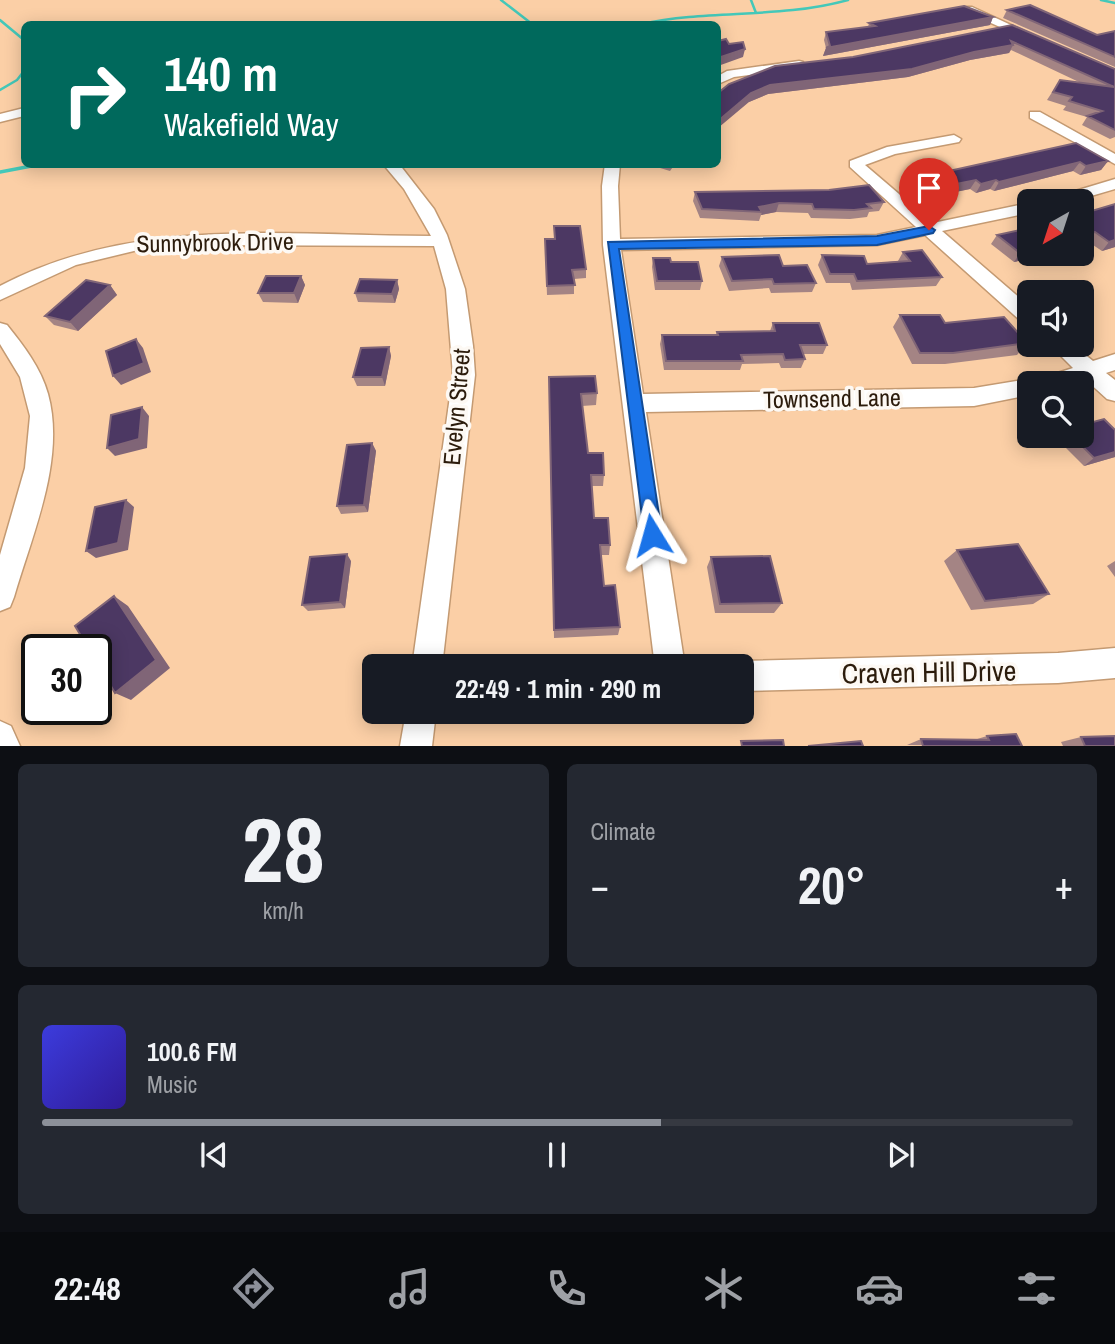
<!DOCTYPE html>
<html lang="en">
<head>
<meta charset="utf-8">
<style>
	body { margin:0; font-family:"Archivo Narrow",sans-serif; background:#242831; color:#f1f3f6; height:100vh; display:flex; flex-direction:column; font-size:26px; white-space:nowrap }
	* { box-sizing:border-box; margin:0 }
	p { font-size:23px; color:#9ea1a6 }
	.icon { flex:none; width:38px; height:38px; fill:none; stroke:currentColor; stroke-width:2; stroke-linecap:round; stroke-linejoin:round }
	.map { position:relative; height:746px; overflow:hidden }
	.panel { display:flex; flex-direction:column; gap:18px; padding:18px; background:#0d0f14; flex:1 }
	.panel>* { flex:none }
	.hud { position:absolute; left:21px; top:21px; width:700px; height:147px; border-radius:10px; box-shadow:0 4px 18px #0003; background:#00695c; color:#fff; overflow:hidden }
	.needle { width:46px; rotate:219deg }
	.fabs { position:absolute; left:1017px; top:189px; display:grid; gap:14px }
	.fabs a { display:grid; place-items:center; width:77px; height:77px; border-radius:10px; background:#171b24; box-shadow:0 4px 18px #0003; font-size:35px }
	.speed { position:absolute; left:21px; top:634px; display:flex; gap:14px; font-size:35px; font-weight:700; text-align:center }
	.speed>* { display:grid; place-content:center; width:91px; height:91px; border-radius:50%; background:#171b24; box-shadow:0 4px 18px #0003; line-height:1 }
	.speed .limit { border:4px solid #111; border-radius:10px; background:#fff; color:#111 }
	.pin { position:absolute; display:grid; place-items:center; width:60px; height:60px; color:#fff; margin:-72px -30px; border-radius:50% 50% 50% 0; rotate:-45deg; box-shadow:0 0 7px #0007 }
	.pin .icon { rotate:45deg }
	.me { position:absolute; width:77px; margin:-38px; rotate:352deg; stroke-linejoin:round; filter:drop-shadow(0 0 5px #0008) }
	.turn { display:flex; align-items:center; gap:24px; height:147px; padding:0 28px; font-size:32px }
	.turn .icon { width:91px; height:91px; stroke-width:2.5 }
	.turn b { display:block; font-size:49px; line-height:60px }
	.big { font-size:52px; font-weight:700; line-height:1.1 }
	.panel .tile { flex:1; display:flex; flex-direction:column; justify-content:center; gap:10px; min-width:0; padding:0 24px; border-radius:10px; background:#242831 }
	.panel .dial { align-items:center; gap:0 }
	.dial b { font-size:91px; line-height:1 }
	.song { display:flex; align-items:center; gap:21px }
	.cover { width:84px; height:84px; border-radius:10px; background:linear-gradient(135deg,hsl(240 70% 55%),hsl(250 70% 35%)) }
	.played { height:7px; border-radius:4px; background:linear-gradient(90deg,#8c9099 60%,#363941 60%) }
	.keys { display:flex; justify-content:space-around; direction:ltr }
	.heat { display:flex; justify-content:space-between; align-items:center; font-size:38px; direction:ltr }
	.panel .tiles { flex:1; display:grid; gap:18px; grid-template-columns:1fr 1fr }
	.tile:last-child { grid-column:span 2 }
	.trip { position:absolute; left:362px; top:654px; width:392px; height:70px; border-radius:10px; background:#171b24; box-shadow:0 4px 18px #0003; font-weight:700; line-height:70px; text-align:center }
	.tabs { display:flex; height:112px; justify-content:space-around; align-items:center; background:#090b0e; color:#9ea1a6 }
	.tabs .icon { width:49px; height:49px }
	.tabs .active { color:#8c9099 }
	.tabs b { font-size:32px; color:#f1f3f6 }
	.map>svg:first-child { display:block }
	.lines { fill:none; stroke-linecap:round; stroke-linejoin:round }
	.stream-far1 { stroke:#44c8b9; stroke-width:2.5 }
	.stream { stroke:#44c8b9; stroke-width:3.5 }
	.minor-casing { stroke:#c49a72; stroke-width:3 }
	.minor { fill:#fff; fill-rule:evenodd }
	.wall { fill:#a48484 }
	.shaded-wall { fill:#806577 }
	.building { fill:#4c3863; stroke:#806577; stroke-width:2 }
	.route { fill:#1a73e8; stroke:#114b97; stroke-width:2 }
	.labels { text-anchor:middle; stroke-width:7; stroke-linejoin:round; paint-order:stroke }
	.street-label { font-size:24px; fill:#2c1c0c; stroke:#fdf9f4 }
	.near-street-label { font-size:28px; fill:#2c1c0c; stroke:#fdf9f4 }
</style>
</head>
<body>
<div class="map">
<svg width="1115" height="746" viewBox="0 0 1115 746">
	<rect width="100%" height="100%" fill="#fbcfa6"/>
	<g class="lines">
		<path class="stream-far1" d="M501,0L532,24
			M751,0L756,13
			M1101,0L1115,3
			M0,20L24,40
			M641,24C710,9 780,19 848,0
			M0,90L17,80L24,71"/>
		<path class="stream" d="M221,164H253
			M0,172L42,164"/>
		<g class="minor-casing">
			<path id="minor" d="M964,7H972L1037,37L1027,39L964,11Z
				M799,61L803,62V68L734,77L718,84V76L727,71Z
				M24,108V116L0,122V114Z
				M1030,112H1040L1115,154V164L1030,118Z
				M954,135L961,139L959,142L895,154L865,165L933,223L1029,203V213L942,231L1029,306V324L1022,322L925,235L877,245L621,250L643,394L974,388L1029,379L1038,383H1029V395L974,406L646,412L685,667H655L603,245L602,186L605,164H620L618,186L620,239L877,235L916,227L850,167V161L887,147Z
				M383,164H399L434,209L447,235L465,289L473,346L475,375L442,667H412L453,375L446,289L434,246L209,245L138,250L76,265L0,300V286C135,215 283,236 431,236L404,189Z
				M1115,179V189L1074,201H1050L1052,198Z
				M0,323L7,325C23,345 41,368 48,394C66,459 32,535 14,597L10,607L0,611V555L25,468L30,416L20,377L0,344Z
				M1050,345H1073L1093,361L1115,354V370L1106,373L1115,380V401L1107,399L1086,380L1077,383H1042L1045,377L1073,368Z
				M1115,648V678L1058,683L742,691V667H731L742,661L1058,653Z
				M406,712H436L432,746H400Z
				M0,721L11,726L20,746H0Z"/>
		</g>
		<use href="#minor" class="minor"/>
	</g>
	<path class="wall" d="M1007,10L1097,35L1115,31V67L1003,18Z
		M993,17L990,25L823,56L826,48L824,40L826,32L868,27L869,23Z
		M1012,25L1115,69V137L1110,139L1082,125L1087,117L1063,110L1066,106L1047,100L1060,80L1081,83L1011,50L1009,53L970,60L908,77L768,94L749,102L718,93L853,57Z
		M1076,143L1108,161L1101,170L1080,175L1073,171L994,191L990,189L976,193L970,189L921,199L902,184L907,175L940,173Z
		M647,164H675L670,171Z
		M695,192L884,202L879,211L869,212L867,217L850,219L811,218L808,213L776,212L761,215L759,221L700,218L693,201Z
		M1115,204V247L1102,251L1087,241L1082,242V216L1086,215L1088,212Z
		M554,226L586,269V278L574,279V294L547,295L545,239H555Z
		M997,235L1029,254H1044L1042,256L1014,262L991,244Z
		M903,252L942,277L936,286L852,290L850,283H826L818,265L822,255L867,264L898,261Z
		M722,257L783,266L816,283L812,292L771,293L769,288L729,291L719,266Z
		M653,258L671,262L702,281L700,290H655L652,267Z
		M301,276L305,285L298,303L263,302L258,293Z
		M397,280L399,289L395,303L358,302L355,293Z
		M110,285L117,295L78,331L54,325L45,316Z
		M900,315L945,323L1027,343L1017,355L945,364H912L893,327Z
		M773,323L827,345L823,354H803L805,359L801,368H781L779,363L742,364L740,370H664L660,344L662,335H716L717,332L770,331Z
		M389,347L391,356L385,386H357L353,377Z
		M549,377L597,393L596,405L582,406L588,453L604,475L603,486H592L594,518L610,545L609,555H601L604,586L620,627L618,635L554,638Z
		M1054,436H1082L1115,457L1084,466Z
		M372,443L376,451L368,512L341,514L337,506Z
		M957,550L1049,594L1033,604L971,610L944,561Z
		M711,557L782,603L774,613H715L707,567Z
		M351,561L345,608L308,611L302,605Z
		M1115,561V577L1107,566Z
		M987,736L1022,746L907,745L921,739L974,740Z
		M1081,737L1115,746H1063L1061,742Z"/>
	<path class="shaded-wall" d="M993,17L990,25L823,56L826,48Z
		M1013,45L1009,53L970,60L908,77L768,94L749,102L718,128V121L751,93L770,85Z
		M745,49L743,57L718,66V58Z
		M1108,161L1101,170L1080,175L1086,166Z
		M1080,162L1073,171L994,191L999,182Z
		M976,180L970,189L921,199L926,190Z
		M996,180L990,189L976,193L981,184Z
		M779,203L776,212L761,215L762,212L759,207Z
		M1095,232L1087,241L1082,242V235Z
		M1115,240V247L1102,251L1109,242Z
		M1029,251V254H1044L1042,256L1014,262L1020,253Z
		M301,276L305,285L298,303L294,293Z
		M397,280L399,289L395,303L392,294Z
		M110,285L117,295L78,331L70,322Z
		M136,339L143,348L151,372L121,385L113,376Z
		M389,347L391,356L385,386L382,377Z
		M142,407L149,416L147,448L115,456L107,448Z
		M372,443L376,451L368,512L364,505Z
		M1115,452V457L1084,466L1094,458Z
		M126,500L134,507L128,550L96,558L86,551Z
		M347,554L351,561L345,608L340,602Z
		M114,596L128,606L170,668L131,700L115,693Z"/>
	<path class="building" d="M1030,5L1097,35L1115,31V57L1007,10Z
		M964,6L993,17L826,48L830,46L826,32L875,26L869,23Z
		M1012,25L1115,69V130L1087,116L1102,111L1069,101L1072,97L1053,92L1060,80L1114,87L1011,41L1013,45L974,52L912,69L770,85L751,93L718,121V93L729,84L775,66L853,57Z
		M726,39L729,44L743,42L745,49L718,58V41Z
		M1076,143L1108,161L1086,166L1080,162L999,182L996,180L981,184L976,180L926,190L907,175L935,169L940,173Z
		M869,185L884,202L867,204L871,208L854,210L814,209L812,204L779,203L759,207L762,212L702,209L695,192L829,190Z
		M1115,204V240L1109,242L1095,232L1082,235V216L1091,214L1088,212Z
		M554,226H580L586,269L572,270L575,285L547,286L545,239H555Z
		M1029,228V251L1020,253L997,235Z
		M922,250L942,277L857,281L854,274H830L822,255L864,256L867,264L910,261L903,252Z
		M779,255L783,266L807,265L816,283L774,284L772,279L732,281L722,257Z
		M653,258H670L671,262H698L702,281H657Z
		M266,276H301L294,293H258Z
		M360,279L397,280L392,294L355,293Z
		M86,280L110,285L70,322L45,316Z
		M900,315H940L945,323L1004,317L1027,343L953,353H920Z
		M773,323H819L827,345H800L805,359L785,360L783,354L741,355L743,361H666L662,335H718L717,332L775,331Z
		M136,339L144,363L113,376L106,351Z
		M389,347L382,377H353L361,348Z
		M595,376L597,393L581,394L588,453H603L604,475H591L594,518H608L610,545H600L604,586L615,585L620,627L554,630L549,377Z
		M142,407L139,439L107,448L111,415Z
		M1104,419L1115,430V452L1094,458L1072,436H1082V420L1086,424Z
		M372,443L364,505L337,506L347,445Z
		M126,500L118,543L86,551L95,507Z
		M1018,544L1049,594L985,601L957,550Z
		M347,554L340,602L302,605L310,557Z
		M770,556L782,603L720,604L711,557Z
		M114,596L156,660L115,693L96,661V649H89L75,626Z
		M1016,734L1022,746H923L921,739L989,740L987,736Z
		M1115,736V746H1085L1081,737Z
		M783,740L784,746H742L741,741Z
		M861,741L863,746H808Z"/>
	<path class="route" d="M929,226L935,230L933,233L877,245L619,249L662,535L659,541L652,544L645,541L608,242L877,236Z"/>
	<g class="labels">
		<g class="street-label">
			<text transform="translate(215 243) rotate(-1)" y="8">Sunnybrook Drive</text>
			<text transform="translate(832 399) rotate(-1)" y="8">Townsend Lane</text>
			<text transform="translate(457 407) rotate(-85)" y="8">Evelyn Street</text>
		</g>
		<g class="near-street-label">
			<text transform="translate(929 672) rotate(-1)" y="10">Craven Hill Drive</text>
		</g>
	</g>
</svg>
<div class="fabs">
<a><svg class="needle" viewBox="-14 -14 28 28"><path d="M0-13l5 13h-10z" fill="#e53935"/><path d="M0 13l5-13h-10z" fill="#9ea1a6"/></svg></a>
<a><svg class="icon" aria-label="sound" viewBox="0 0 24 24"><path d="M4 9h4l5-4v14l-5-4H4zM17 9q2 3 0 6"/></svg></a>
<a><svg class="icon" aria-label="search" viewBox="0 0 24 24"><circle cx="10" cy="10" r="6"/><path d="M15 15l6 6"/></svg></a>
</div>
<div class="speed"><div class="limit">30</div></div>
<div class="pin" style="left:929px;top:230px;background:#d93025"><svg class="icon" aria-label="arrive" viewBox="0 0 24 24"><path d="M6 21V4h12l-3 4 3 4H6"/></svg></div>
<svg class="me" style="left:652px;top:535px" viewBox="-20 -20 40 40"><path d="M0-17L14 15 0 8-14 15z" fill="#1a73e8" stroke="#fff" stroke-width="4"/></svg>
<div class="trip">22:49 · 1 min · 290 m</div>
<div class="hud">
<div class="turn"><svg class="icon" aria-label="right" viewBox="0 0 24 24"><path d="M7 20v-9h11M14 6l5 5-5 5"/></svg><div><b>140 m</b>Wakefield Way</div></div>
</div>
</div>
<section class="panel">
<div class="tiles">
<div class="tile dial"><b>28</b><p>km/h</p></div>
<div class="tile"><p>Climate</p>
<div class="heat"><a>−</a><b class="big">20°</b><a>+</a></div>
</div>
<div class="tile">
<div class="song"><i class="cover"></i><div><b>100.6 FM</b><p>Music</p></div></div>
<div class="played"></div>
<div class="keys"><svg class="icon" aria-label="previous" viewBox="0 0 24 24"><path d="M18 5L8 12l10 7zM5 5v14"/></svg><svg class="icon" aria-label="pause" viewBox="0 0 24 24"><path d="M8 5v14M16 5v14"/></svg><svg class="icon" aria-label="next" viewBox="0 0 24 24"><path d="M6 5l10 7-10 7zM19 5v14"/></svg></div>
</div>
</div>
</section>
<nav class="tabs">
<b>22:48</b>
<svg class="icon active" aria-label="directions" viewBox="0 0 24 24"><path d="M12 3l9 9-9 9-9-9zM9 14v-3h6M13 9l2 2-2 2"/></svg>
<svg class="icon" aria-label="music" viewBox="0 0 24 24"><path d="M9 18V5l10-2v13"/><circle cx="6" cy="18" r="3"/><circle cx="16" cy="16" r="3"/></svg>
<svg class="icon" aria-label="phone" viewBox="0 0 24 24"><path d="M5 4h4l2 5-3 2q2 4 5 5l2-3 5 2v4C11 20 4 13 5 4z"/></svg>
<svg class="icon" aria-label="climate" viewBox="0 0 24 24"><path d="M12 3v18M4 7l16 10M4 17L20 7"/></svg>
<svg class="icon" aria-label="car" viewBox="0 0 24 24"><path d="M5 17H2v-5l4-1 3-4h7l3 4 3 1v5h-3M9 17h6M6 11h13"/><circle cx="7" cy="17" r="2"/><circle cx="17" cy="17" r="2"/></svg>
<svg class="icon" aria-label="filters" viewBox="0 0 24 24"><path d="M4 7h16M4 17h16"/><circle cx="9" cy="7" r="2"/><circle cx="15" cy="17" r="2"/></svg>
</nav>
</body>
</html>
